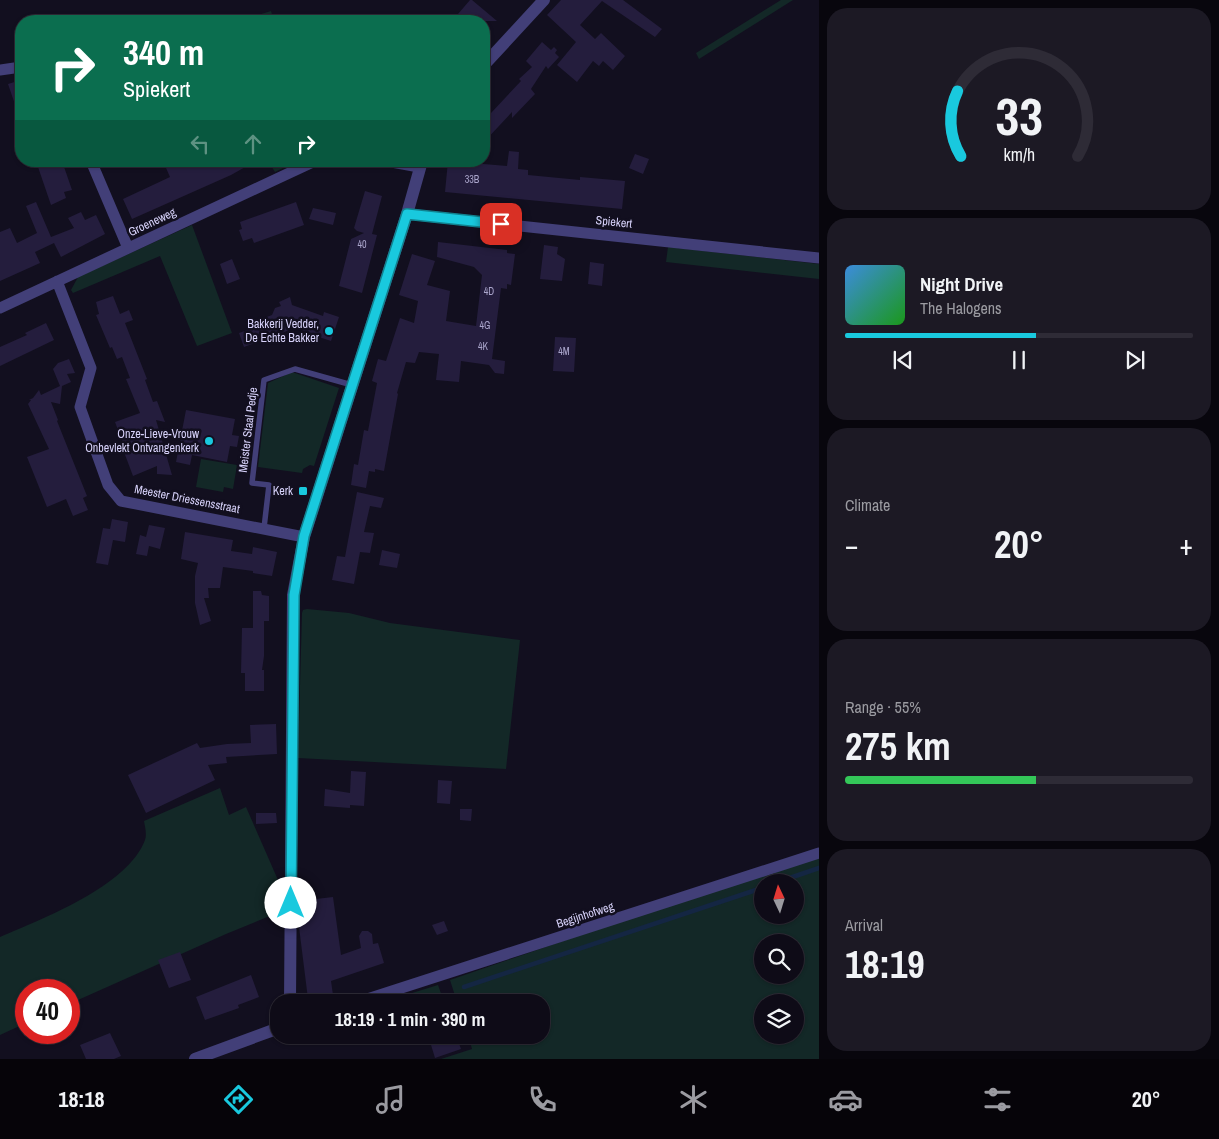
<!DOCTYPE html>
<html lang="en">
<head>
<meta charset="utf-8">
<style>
	body { margin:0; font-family:"Archivo Narrow",sans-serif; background:#1c1924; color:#f1f3f6; height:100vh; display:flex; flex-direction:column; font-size:19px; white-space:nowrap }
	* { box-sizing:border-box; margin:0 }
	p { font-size:16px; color:#9b9ba1 }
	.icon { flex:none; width:28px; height:28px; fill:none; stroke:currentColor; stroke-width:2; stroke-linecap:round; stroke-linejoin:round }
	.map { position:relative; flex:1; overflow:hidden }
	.side { display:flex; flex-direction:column; gap:8px; padding:8px; background:#08060d; width:400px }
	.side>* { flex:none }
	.banner { position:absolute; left:15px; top:15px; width:475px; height:152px; border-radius:20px; box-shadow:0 1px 4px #0004,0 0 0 1px #2e2b36; background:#0b6e4f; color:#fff; overflow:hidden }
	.needle { width:32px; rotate:356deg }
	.buttons { position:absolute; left:754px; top:874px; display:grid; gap:10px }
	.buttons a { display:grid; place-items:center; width:50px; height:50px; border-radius:50%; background:#0e0b17; box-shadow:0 1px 4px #0004,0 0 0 1px #2e2b36; font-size:25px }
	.speed { position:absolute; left:15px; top:979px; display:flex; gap:10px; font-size:25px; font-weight:700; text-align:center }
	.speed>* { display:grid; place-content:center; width:65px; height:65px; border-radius:50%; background:#0e0b17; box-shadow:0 1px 4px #0004,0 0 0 1px #2e2b36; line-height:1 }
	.speed .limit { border:8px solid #d22; background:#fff; color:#111 }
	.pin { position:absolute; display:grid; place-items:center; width:42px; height:42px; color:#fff; margin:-21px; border-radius:10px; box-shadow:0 2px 8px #0006 }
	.me { position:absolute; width:55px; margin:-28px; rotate:0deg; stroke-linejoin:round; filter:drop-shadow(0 0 4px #0008) }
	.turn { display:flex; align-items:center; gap:18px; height:105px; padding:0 25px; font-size:22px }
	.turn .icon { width:65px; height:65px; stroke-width:2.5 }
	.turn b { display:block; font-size:35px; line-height:42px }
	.lanes { display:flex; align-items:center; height:48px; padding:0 25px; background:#0003; justify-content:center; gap:25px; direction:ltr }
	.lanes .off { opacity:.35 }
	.big { font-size:38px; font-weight:700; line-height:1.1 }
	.side .widget { flex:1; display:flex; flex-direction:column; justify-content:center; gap:8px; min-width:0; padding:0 18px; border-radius:20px; background:#1c1924 }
	.side .dial { align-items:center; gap:0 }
	.dial svg { height:130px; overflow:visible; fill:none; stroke:#2e2b36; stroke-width:7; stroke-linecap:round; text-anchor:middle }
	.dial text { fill:#f1f3f6; stroke:none }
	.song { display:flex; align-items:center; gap:15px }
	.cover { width:60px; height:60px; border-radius:8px; background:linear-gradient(135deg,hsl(210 70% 55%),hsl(120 70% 35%)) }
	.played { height:5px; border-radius:2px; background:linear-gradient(90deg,#19c9de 55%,#2e2b36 55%) }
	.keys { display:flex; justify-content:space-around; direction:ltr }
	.heat { display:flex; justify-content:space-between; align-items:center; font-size:28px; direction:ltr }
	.charge { height:8px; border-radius:4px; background:linear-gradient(90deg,#34c759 55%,#2e2b36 0) }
	.trip { position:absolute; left:270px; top:994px; width:280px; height:50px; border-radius:20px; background:#0e0b17; box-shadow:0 1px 4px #0004,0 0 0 1px #2e2b36; font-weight:700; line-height:50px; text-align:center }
	.tab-bar { display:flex; height:80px; justify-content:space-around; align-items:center; background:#060409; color:#9b9ba1 }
	.tab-bar .icon { width:35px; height:35px }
	.tab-bar .current { color:#19c9de }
	.tab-bar b { font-size:22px; color:#f1f3f6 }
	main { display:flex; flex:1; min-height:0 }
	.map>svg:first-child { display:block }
	.green { fill:#132827; fill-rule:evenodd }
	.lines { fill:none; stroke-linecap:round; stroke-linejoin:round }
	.stream { stroke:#142643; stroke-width:4.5 }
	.building { fill:#241d3d }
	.service { stroke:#423f78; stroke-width:5.5 }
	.minor { stroke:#423f78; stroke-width:11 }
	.tertiary { stroke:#423f78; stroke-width:12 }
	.route-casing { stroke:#108390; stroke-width:12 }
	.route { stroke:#19c9de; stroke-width:9 }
	.poi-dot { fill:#19c9de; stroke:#120f1f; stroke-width:2 }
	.labels { text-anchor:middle; stroke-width:5; stroke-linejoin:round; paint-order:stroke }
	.number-label { font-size:10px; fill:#aaa5cb }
	.street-label { font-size:12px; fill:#d7d2fa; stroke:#120f1f }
	.poi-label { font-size:12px; fill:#d7d2fa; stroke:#120f1f; text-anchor:end }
</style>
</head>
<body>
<main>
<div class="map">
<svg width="819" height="1059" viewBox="0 0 819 1059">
	<rect width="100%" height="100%" fill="#120f1f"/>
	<path class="green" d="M781,0H793L699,59L696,53Z
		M271,11L274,21H239Z
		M268,161H297L275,172Z
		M192,225L232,333L197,346L160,256L73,293L71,290L78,277Z
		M668,247L819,264V279L666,262Z
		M292,372L339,388L314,466L310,465L303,469L302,473L258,467L268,383Z
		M201,459L237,465L233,489L224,487L223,492L196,487Z
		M307,609L349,613L390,623L520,640L506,769L298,758L302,613L303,610Z
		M220,788L229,815L246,807L278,880L277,913L226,934L69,1004V990H26V1023L0,1035V937C42,919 128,886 145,840C147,834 145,827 144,821Z
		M819,858V1059H441L472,1049L468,1035H541V1002H457L450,980L618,922ZM762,882H795V915H762ZM762,942H795V975H762ZM762,1002H795V1035H762Z
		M438,985L444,1002H383Z"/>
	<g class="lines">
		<path class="stream" d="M778,882L819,868
			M464,987L762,888"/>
	</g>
	<path class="building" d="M470,0H472L497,21H452Z
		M561,0H623L662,29L655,37L602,1L580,25L595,39L601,33L625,56L613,70L603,61L599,66L593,61L577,82L557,65L576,42L547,15Z
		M542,42L551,50L554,47L557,50L555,53L559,57L548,69L546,66L531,89L535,94L512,118V112L484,142V106L491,113L521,81L519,79L532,67L526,61Z
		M21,80V116H19L8,84Z
		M509,151L519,152L518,169L528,170V175L580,180V177L625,181L622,209L445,192L448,161L507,166Z
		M635,154L649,159L643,174L629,168Z
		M41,161H62L72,190L64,192L66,198L51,205L38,167L42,166Z
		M163,161H256L231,175L132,219L123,199L170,177Z
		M365,191L382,196L372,234L377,235L362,293L339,286L351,239L364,233L357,231L354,228Z
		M36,202L51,237L74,228L68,218L81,212L85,220L96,215L105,234L61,257L54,243L35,252L40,263L0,281V232L10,228L17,243L37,233L26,206Z
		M296,202L304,225L254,243L252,238L243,241L239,230L242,229L240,222Z
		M313,208L336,213L333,225L309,219Z
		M438,242L507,250V253L515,254L511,285L507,284V289L501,288L492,359L505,361L504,374L495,373L489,365L461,361L459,382L436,380L439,354L419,352L415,363L406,362L397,393L398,394L384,471L375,469V472L369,471L366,488L351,485L354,464L358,465L364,430L368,431L377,383L372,381L378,359L386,361L400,318L414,323L418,301L399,295L412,254L435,261L427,285L450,291L446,321L476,326L482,275L474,267L437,257Z
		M544,245L558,247L557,254L565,259L562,281L540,279Z
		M232,259L240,279L227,284L220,264Z
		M590,262L604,264L602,286L588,284Z
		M113,296L120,314L129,310L133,320L125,323L147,379L145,380L153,402L157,401L165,422L156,420L172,475L157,474V466L133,476L121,444L123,443L115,422L140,413L126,379L130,378L122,357L117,359L112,347L110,348L96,315L99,314L96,302Z
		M290,297L292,305L323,316L324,312L339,317L331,341L316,336L317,335L295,328L244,347L239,333L253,328L251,323L272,315L275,308L281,306L279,302Z
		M46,323L54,340L0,366V347L27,335L25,333Z
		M555,337L576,338L574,372L553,371Z
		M69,359L75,373L67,374L71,382L62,386L60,404L51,402L58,420L57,421L87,496L83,498L88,510L73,516L66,499L47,507L27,457L49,449L28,404L31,400H29L33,398L39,390L41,395L60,386L53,369L58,363Z
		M186,410L235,419L232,435L239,436L237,447L230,446L227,462L192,455L190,465L176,462Z
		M357,492L384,498L381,508L370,506L364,532L374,533L370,553L360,552L354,584L332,580L337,556L345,557Z
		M112,519L128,522L125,542L113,540L108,565L96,563L103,528L110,529Z
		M149,525L165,528L160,549L149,546L147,556L136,554L140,535L146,537Z
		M185,532L233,540L231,551L252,554L253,547L277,552L272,576L253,573V571L223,567L220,588H208L209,598H204L211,621L200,625L195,603V576L198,563L181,559Z
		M382,550L400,554L397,568L379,565Z
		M253,591H261L262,595L269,596V621H264V656L262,670H264V691H245V673H241L242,628H253Z
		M276,724L277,754L226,757L227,763L208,765L215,780L146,813L128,775L197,743L200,748L227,744L251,743L250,725Z
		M351,771L366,772L364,806L350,805V808L324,806L325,789L350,793Z
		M438,780L452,781L450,804L437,803Z
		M460,809H472L471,821L460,820Z
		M256,813H276L277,823L256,824Z
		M333,897L341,955L361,948L359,936L362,931H368L372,934L373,944L378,943L384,963L331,981L333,995L308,999L299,927V901Z
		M444,921L448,931L437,935L432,925Z
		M180,952L191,980L169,988L158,960Z
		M251,975L259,997L238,1005L239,1008L205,1020L196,997Z
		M110,1033L121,1056L114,1059H86L80,1045Z
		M428,1035H456L461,1049L435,1058Z"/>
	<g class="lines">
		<path class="service" d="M264,528L269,485L252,483L264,380L295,369L352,385"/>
		<path class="minor" d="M0,70L21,67
			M91,161L128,248
			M386,161L419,167
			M407,214L819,258
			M57,281L91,368L80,407L108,485L121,501L304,537
			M0,308L315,161
			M358,1002L819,853"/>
		<path class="tertiary" d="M484,65L544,0
			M290,1002L293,595L304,537L407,214L422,161
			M195,1059L279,1028"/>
	</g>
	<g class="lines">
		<g class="route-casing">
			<path id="route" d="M291,903L294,595L304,536L407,214L501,224"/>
		</g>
		<use href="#route" class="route"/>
	</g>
	<g class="poi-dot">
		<circle cx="329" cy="331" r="5"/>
		<circle cx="209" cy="441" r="5"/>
		<rect x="298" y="486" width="10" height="10" rx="2.5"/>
	</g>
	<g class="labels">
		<g class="number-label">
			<text x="472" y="183">33B</text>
			<text x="362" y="248">40</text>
			<text x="489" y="295">4D</text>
			<text x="485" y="329">4G</text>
			<text x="483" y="350">4K</text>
			<text x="564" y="355">4M</text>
		</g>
		<g class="street-label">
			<text transform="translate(152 222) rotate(-25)" y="4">Groeneweg</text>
			<text transform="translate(614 222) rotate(6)" y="4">Spiekert</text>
			<text transform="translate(248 430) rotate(-83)" y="4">Meister Staal Pedje</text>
			<text transform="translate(187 499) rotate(11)" y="4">Meester Driessensstraat</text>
			<text transform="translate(585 915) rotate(-18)" y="4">Begijnhofweg</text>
		</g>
		<g class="poi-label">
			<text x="319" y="328">Bakkerij Vedder,<tspan x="319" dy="14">De Echte Bakker</tspan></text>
			<text x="199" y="438">Onze-Lieve-Vrouw<tspan x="199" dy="14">Onbevlekt Ontvangenkerk</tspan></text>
			<text x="293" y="495">Kerk</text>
		</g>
	</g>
</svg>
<div class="buttons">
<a><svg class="needle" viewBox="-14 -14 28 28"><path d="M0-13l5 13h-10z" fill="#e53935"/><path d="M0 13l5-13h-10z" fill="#9b9ba1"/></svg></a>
<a><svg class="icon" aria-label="search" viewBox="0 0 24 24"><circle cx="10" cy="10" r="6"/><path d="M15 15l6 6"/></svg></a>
<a><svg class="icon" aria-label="layers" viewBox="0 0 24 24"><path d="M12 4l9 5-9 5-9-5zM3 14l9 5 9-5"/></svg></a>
</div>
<div class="speed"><div class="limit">40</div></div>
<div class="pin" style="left:501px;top:224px;background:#d93025"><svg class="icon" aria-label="arrive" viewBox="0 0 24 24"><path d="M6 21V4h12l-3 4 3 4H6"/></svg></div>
<svg class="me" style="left:291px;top:903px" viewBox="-20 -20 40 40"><circle r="19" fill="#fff"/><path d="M0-13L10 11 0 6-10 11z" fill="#19c9de"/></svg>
<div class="trip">18:19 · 1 min · 390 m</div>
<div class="banner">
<div class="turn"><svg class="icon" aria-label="right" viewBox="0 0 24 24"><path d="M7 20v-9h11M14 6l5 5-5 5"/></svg><div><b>340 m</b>Spiekert</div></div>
<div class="lanes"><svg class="icon off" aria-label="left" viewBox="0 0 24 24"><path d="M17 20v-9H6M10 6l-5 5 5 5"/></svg><svg class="icon off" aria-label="ahead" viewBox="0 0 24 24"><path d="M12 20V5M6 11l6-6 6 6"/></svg><svg class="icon" aria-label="right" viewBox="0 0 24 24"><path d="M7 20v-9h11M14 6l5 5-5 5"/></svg></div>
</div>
</div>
<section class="side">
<div class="widget dial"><svg viewBox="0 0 100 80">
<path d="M14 69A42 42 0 1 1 86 69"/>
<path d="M14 69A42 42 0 0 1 12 29" stroke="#19c9de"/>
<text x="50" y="56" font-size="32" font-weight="700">33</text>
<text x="50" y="72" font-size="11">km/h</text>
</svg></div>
<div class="widget">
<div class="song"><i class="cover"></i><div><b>Night Drive</b><p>The Halogens</p></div></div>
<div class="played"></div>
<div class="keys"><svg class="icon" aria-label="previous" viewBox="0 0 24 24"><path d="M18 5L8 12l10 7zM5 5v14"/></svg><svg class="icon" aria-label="pause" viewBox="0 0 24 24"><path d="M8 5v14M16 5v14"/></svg><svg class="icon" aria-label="next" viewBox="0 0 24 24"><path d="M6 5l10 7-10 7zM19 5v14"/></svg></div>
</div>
<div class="widget"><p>Climate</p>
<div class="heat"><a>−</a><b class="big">20°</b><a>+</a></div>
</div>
<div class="widget"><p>Range · 55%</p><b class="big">275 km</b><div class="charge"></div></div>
<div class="widget"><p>Arrival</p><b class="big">18:19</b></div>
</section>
</main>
<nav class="tab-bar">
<b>18:18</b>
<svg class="icon current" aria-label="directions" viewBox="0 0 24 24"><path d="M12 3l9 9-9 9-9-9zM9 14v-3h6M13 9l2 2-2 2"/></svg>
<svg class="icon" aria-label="music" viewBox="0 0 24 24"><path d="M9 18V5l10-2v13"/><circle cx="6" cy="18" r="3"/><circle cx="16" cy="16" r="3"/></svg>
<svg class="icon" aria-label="phone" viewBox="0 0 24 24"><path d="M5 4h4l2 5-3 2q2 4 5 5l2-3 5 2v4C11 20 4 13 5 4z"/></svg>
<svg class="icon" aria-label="climate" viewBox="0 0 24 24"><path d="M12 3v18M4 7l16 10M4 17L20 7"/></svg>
<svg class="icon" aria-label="car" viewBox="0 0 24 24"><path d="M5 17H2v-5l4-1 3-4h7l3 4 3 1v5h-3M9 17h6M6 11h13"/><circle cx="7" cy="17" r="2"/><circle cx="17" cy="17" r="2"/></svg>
<svg class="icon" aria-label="filters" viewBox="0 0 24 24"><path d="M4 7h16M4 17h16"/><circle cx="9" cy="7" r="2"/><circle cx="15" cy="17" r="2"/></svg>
<b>20°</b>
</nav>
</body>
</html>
